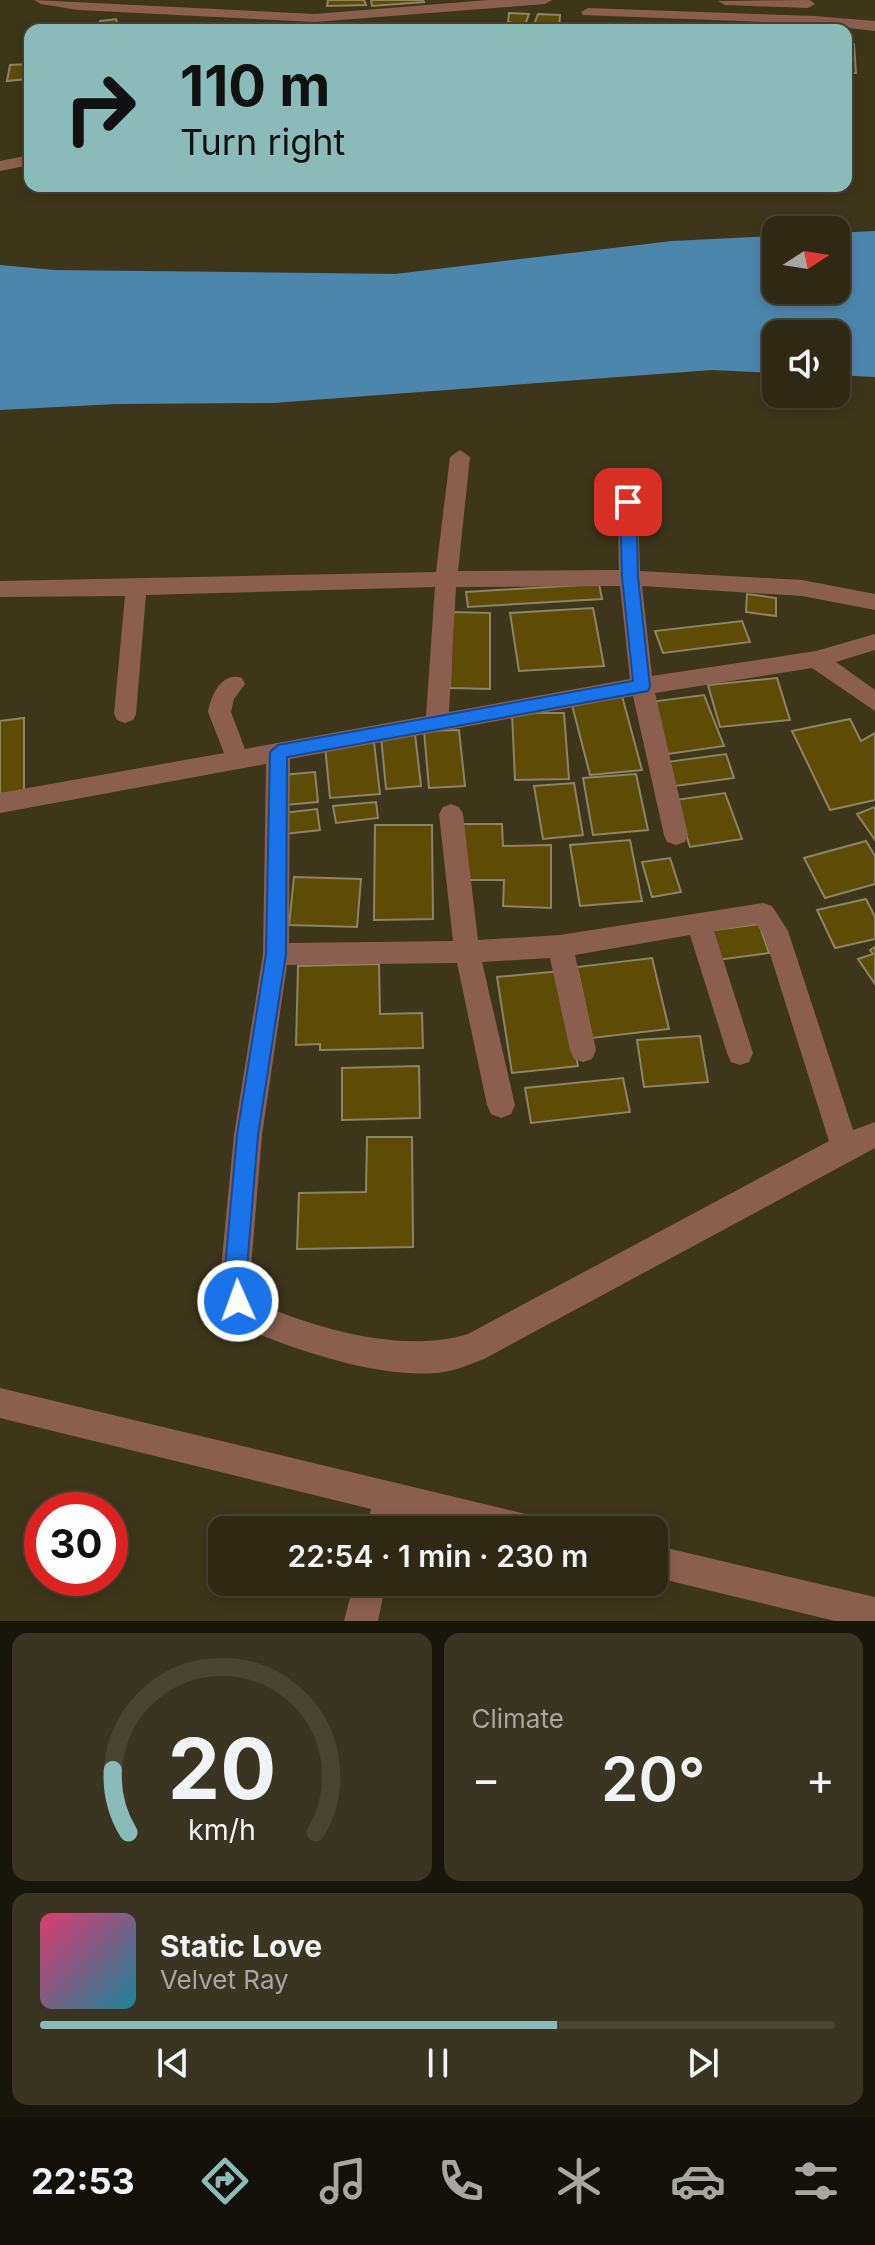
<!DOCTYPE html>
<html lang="en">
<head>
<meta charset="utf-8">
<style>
	body { margin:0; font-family:Inter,sans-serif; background:#3a3422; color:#f1f3f6; height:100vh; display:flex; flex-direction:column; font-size:30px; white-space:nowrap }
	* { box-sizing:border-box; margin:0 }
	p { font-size:26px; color:#a7a6a0 }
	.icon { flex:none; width:44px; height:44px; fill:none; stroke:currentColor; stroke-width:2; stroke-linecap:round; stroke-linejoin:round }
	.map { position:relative; height:1621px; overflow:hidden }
	.drawer { display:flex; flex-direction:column; gap:12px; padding:12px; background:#19160b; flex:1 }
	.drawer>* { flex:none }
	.top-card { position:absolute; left:24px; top:24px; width:828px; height:168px; border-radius:16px; box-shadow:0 4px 12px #0003,0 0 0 2px #494434; background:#8bbbb9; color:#111; overflow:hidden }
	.needle { width:52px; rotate:78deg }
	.fabs { position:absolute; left:762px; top:216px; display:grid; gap:16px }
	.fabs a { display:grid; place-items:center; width:88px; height:88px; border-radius:16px; background:#2e2814; box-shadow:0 4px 12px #0003,0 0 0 2px #494434; font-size:40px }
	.speed { position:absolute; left:24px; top:1492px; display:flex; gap:16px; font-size:40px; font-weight:700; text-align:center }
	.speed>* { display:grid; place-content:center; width:104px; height:104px; border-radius:50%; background:#2e2814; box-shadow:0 4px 12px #0003,0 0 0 2px #494434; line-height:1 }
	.speed .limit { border:12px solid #d22; background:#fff; color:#111 }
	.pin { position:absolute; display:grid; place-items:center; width:68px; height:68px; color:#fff; margin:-34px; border-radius:16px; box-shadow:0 4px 12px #0006 }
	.me { position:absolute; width:88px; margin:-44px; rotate:358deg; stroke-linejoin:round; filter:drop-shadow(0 0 6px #0008) }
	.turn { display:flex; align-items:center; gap:28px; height:168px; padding:0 24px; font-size:36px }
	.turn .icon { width:104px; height:104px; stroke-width:2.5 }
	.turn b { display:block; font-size:56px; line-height:68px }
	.big { font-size:60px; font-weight:600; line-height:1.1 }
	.drawer .widget { flex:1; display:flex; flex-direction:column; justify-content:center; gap:12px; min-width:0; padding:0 28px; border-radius:16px; background:#3a3422 }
	.drawer .dial { align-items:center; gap:0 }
	.dial svg { height:208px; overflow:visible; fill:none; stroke:#494434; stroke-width:7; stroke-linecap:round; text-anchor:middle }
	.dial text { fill:#f1f3f6; stroke:none }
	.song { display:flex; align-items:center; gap:24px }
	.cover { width:96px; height:96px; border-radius:12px; background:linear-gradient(135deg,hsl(340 70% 55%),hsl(190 70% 35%)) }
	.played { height:8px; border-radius:4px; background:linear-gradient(90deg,#8bbbb9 65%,#494434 65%) }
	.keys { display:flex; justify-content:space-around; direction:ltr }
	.heat { display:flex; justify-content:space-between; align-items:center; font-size:44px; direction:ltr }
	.drawer .tiles { flex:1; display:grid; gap:12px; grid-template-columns:1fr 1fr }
	.widget:last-child { grid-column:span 2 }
	.trip { position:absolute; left:208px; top:1516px; width:460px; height:80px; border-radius:16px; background:#2e2814; box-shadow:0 4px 12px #0003,0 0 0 2px #494434; font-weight:600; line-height:80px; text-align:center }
	.menu { display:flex; height:128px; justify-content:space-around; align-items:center; background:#121008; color:#a7a6a0 }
	.menu .icon { width:56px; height:56px }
	.menu .current { color:#8bbbb9 }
	.menu b { font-size:36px; color:#f1f3f6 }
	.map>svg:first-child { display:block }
	.water { fill:#4d86ac }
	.building { fill:#5d4c06; stroke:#8c8465; stroke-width:2 }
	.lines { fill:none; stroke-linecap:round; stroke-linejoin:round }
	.minor { fill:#8c5e50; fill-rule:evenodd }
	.route { fill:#1a73e8; stroke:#114b97; stroke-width:2 }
</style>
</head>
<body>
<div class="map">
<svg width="875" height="1621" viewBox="0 0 875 1621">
	<rect width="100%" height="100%" fill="#3e361a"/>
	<path class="water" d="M875,231V377L836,375V334H776V373L712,370L273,403L116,404L0,410V265L54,270L395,274L672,241L776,236V290H836V233Z"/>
	<path class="building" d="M328,0H364L366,5L327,6Z
		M371,0H423L424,2L372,6Z
		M509,13L529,14L525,25L508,22Z
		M538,14L560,15L559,29L533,27Z
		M116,19L119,30H101L100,21Z
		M494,23L528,28L489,30Z
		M854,44L856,73H846V45Z
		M29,64L27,79L7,81L10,65Z
		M599,584L602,599L468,607L466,592Z
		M747,594L776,598V616L746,612Z
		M593,608L604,666L519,671L510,613Z
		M452,612L490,613V689L450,688Z
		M742,621L750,642L663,653L655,631Z
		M777,678L790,720L720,727L708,685Z
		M704,695L724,746L668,754L650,702Z
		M622,696L642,770L590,775L571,701Z
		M512,713H564L569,779L515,780Z
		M24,718V791L0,794V721Z
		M850,719L861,741L875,733V800L830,810L792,731Z
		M459,730L465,786L429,788L424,731Z
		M415,734L421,786L386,789L381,736Z
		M374,742L380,794L330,798L325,746Z
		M726,754L734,778L675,786L667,762Z
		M315,772L318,802L285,805L282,775Z
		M636,774L648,830L593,835L583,778Z
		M574,783L583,835L543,839L534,786Z
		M725,793L742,839L690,847L675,800Z
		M376,802L378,818L336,823L333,806Z
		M875,807V840L857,814Z
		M317,809L320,830L285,834L283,813Z
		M462,824H502L503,846L551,845V908L503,906L504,880H463Z
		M375,825H432L433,919L374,920Z
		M630,840L642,901L580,906L570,845Z
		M866,841L875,856V884L825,898L804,858Z
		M670,858L681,892L652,897L642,862Z
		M294,877L361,879L357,927L289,925Z
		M866,899L875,917V939L835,948L817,910Z
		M759,924L769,953L717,960L708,931Z
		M875,947V984L858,959L873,954L870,950Z
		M652,958L669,1029L592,1038L577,967Z
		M379,964L380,1014L422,1013L423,1048L320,1050V1044L296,1045L298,966Z
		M561,971L578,1066L512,1073L497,977Z
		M700,1036L708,1082L644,1087L637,1040Z
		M419,1066L420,1118L342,1120V1068Z
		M623,1078L630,1112L531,1123L525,1088Z
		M367,1137H412L413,1247L297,1249L299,1193L366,1192Z"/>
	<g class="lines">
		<path class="minor" d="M34,0L315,14L488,0H552L545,4L315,22L78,10L41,4Z
			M718,1L810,0L815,4L808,8L725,5Z
			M588,8L814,16L875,21V31L814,24L583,15L581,12Z
			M30,155V165L0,171V161Z
			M460,450L470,457L458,571L619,570L617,476L627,469L634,471L637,476L640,571L802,580L875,594V610L802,596L642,586L652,676L816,651L875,634V650L836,662L875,690V711L812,668L655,693L688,835L685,842L676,845L667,842L664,835L633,696L290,759L289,943L453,941L439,814L443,807L451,804L459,807L463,814L478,940L560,935L763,903L772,906L788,931L853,1130L875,1122V1148L484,1359C469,1365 452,1372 436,1373C374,1378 289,1348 232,1323L220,1279L234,1135L263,954L266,764L0,813V793L224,753L208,712C211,695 222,671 242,678L245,684L234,699L231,712L245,749L426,716L435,587L146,595L136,714L133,720L125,723L117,720L114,714L125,596L0,597V581L436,572L450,457ZM620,586L630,679L449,712L456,587ZM756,924L764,935L829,1141L468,1334C404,1354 316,1329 255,1302L250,1279L262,1135L287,965L457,963L487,1105L491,1114L501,1118L511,1114L515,1105L482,962L550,958L570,1050L574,1059L583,1062L592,1059L596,1050L575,955L690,935L727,1053L731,1062L740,1065L749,1062L753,1053L714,931Z
			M0,1388L526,1514L537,1519L542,1530H460L401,1516L398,1530H366L371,1509L0,1418Z
			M654,1545L875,1597V1621H835L654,1577Z
			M354,1582H386L378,1621H344Z"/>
	</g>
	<path class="route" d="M628,496L636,502L638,577L650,686L648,691L287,757L286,954L258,1135L246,1279L249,1301L246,1309L238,1312L230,1309L224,1279L237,1135L266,954L270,752L278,745L633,681L622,577L620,502Z"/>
</svg>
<div class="fabs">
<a><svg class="needle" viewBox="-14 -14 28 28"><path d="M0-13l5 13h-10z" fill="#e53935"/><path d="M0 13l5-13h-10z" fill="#a7a6a0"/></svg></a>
<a><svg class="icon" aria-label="sound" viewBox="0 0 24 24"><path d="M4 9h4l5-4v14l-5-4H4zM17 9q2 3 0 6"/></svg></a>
</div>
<div class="speed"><div class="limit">30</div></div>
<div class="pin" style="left:628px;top:502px;background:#d93025"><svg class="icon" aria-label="arrive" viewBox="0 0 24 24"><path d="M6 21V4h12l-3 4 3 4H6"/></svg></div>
<svg class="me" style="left:238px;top:1301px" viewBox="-20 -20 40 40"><circle r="17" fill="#1a73e8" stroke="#fff" stroke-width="3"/><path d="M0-11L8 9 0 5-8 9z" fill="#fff"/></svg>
<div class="trip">22:54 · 1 min · 230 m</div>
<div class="top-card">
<div class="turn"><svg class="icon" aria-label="right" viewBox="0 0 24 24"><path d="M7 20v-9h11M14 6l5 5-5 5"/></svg><div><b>110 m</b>Turn right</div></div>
</div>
</div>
<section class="drawer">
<div class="tiles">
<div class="widget dial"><svg viewBox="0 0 100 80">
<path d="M14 69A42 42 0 1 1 86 69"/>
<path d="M14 69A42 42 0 0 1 8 45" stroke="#8bbbb9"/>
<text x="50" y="56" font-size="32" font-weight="700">20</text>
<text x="50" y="72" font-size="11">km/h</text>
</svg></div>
<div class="widget"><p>Climate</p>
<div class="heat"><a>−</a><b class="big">20°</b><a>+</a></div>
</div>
<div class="widget">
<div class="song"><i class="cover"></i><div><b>Static Love</b><p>Velvet Ray</p></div></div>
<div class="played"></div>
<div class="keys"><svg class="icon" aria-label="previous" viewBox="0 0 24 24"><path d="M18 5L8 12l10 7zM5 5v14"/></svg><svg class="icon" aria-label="pause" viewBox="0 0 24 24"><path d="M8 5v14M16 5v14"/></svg><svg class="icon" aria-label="next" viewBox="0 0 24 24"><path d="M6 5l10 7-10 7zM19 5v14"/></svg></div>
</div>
</div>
</section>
<nav class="menu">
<b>22:53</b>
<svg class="icon current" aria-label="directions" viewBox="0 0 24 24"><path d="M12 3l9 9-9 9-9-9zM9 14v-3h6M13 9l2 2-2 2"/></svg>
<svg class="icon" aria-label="music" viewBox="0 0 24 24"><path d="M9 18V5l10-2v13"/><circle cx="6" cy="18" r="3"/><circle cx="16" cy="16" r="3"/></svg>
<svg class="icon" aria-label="phone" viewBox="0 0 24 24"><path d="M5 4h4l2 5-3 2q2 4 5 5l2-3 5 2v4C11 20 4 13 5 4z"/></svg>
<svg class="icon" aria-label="climate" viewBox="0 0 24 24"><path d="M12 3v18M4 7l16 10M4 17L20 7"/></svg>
<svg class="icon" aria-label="car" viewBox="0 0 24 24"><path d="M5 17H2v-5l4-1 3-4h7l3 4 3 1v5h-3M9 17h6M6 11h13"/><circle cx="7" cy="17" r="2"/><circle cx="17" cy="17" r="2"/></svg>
<svg class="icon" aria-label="filters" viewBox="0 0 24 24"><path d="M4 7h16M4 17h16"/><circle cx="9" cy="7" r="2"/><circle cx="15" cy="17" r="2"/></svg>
</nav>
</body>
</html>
